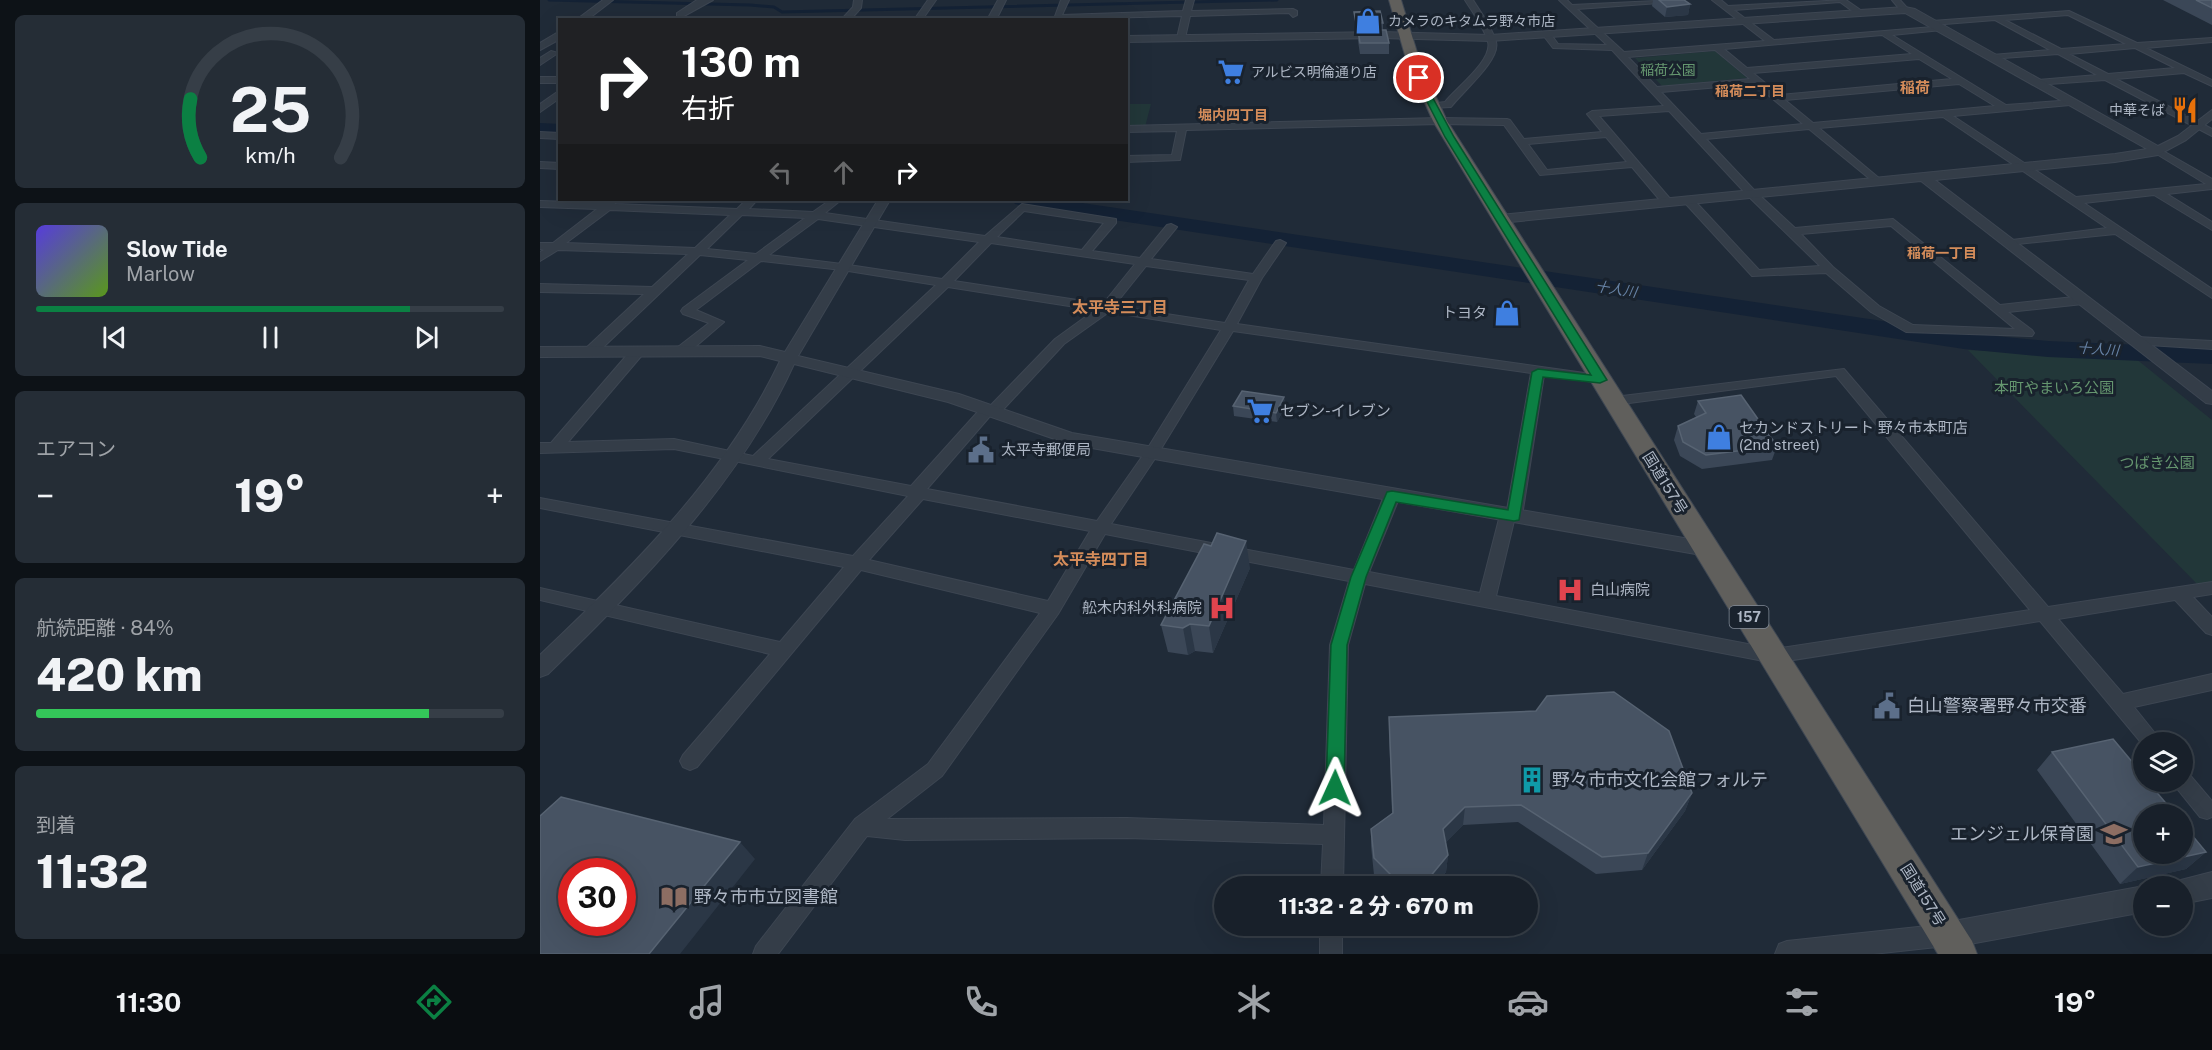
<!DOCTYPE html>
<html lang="ja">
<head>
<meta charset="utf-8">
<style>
	body { margin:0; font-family:"Public Sans","Noto Sans JP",sans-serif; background:#252d36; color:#f1f3f6; height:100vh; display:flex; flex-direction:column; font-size:22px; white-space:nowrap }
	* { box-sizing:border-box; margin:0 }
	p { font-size:20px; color:#9fa3a8 }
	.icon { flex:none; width:33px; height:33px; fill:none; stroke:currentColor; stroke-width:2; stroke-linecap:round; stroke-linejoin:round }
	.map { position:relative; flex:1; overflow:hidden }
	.details { display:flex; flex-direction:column; gap:15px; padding:15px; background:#0d1217; width:540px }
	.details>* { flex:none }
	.banner { position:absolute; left:18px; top:18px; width:570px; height:183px; border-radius:0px; box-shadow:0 6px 24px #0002,0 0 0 2px #363e47; background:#202124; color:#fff; overflow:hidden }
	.controls { position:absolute; left:1593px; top:732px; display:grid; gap:12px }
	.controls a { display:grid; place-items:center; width:60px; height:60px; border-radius:50%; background:#18202a; box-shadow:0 6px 24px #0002,0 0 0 2px #363e47; font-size:30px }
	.speed { position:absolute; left:18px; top:858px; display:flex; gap:12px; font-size:30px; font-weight:700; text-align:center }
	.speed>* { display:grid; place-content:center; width:78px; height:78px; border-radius:50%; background:#18202a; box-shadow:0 6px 24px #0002,0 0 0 2px #363e47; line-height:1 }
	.speed .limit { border:9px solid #d22; background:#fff; color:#111 }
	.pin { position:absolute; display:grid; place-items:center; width:51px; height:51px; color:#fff; margin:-26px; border:3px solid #fff; border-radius:50%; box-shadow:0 2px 6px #0007 }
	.me { position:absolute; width:66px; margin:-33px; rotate:1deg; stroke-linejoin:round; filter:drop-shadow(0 0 4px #0008) }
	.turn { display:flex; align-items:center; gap:21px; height:126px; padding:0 24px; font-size:27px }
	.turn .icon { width:78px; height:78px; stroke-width:2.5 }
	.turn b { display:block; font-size:42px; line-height:51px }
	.lanes { display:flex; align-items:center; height:57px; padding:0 24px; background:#0003; justify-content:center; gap:30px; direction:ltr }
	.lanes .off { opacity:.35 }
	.big { font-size:45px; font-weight:800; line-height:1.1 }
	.details .tile { flex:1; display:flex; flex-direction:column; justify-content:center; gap:9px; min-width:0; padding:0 21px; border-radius:9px; background:#252d36 }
	.details .dial { align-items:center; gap:0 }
	.dial svg { height:156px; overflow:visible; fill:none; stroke:#363e47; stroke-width:7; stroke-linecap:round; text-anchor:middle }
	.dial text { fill:#f1f3f6; stroke:none }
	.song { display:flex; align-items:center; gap:18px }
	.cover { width:72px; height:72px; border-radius:9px; background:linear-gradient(135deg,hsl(250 70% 55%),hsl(90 70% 35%)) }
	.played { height:6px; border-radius:3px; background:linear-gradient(90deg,#0b8043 80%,#363e47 80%) }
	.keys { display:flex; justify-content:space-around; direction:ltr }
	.heat { display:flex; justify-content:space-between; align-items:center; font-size:33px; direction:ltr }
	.charge { height:9px; border-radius:4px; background:linear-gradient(90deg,#34c759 84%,#363e47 0) }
	.trip { position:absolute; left:674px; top:876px; width:324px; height:60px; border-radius:30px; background:#18202a; box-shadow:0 6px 24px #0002,0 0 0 2px #363e47; font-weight:800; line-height:60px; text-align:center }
	.tab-bar { display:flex; height:96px; justify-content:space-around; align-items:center; background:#0a0d11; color:#9fa3a8 }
	.tab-bar .icon { width:42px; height:42px }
	.tab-bar .active { color:#0b8043 }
	.tab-bar b { font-size:27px; color:#f1f3f6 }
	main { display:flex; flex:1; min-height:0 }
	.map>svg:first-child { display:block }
	.green { fill:#223739 }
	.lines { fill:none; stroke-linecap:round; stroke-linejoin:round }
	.stream { stroke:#142235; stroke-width:3 }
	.river { fill:#142235; fill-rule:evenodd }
	.minor-casing { stroke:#3d4652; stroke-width:2 }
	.tertiary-casing { stroke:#3d4652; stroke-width:2 }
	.trunk-casing { stroke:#3e4753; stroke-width:2 }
	.minor { fill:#343d48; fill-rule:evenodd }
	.tertiary { fill:#343d48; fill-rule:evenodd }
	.trunk { fill:#605f5c; fill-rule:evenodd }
	.wall { fill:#3b4757 }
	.shaded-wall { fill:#2b3746 }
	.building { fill:#475363; stroke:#576372; stroke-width:1.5; fill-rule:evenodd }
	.route { fill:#0b8043; stroke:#07532c; stroke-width:1.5 }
	.labels { text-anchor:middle; stroke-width:6; stroke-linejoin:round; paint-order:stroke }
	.far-poi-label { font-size:14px; fill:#aeb7c5; stroke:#19222d; text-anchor:start }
	.far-park-label { font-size:14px; fill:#65966f; stroke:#19222d }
	.far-neighbourhood-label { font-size:14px; font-weight:bold; fill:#d48c5a; stroke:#19222d }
	.far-water-label { font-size:14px; font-style:italic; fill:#6682a5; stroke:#19222d }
	.shield { fill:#19222d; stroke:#818a97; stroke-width:1.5 }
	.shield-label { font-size:14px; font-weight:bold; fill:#aeb7c5 }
	.far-quarter-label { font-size:15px; font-weight:bold; fill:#d48c5a; stroke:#19222d }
	.poi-label { font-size:15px; fill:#aeb7c5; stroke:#19222d; text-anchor:start }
	.park-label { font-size:15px; fill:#65966f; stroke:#19222d }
	.street-label { font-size:15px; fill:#aeb7c5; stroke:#19222d }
	.neighbourhood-label { font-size:16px; font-weight:bold; fill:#d48c5a; stroke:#19222d }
	.near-poi-label { font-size:18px; fill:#aeb7c5; stroke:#19222d; text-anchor:start }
</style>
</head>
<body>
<main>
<section class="details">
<div class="tile dial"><svg viewBox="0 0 100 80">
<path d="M14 69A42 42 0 1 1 86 69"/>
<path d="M14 69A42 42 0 0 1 9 39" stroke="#0b8043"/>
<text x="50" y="56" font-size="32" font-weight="700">25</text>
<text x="50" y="72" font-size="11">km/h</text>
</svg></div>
<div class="tile">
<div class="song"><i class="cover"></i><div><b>Slow Tide</b><p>Marlow</p></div></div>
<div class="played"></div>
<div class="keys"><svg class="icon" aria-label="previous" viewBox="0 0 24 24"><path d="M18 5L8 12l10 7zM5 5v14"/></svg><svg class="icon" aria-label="pause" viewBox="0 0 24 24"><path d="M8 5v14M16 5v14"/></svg><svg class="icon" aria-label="next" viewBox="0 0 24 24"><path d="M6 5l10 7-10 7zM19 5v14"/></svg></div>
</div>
<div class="tile"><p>エアコン</p>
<div class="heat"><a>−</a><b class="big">19°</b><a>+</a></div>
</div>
<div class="tile"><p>航続距離 · 84%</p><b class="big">420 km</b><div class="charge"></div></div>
<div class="tile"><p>到着</p><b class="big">11:32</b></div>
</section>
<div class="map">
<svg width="1672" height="954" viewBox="0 0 1672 954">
	<rect width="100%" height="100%" fill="#202b38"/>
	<path class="green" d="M1175,51L1207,78L1122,86L1095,58Z
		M586,104H611L605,127H587Z
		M1428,350L1595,358L1672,420V583L1658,585Z"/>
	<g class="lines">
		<path class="stream" d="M9,0L210,5L234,7L242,12L737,0"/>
		<path class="river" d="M0,123L20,124V136L0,135Z
			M472,200H522L1424,333L1508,341L1672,348V364L1508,357L1424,349L482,206L475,204Z"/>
		<g class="minor-casing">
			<path id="minor" d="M157,0H173L144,16L145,20H137V13Z
				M314,0H322L321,8L310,20H301L313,7Z
				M388,0H396L382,20H340L376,17Z
				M521,0H529L522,15L643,11L646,0H654L651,11L753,9L757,11V15L753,17L749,13L650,16L645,38L641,40L637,38L642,16L514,19Z
				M925,0H933C941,13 952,27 956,42C961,60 922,92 911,107L889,108V104L905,102C916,88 953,60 948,42C944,27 933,13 925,0Z
				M1019,0H1027L1032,5L1137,0L1133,2L1037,9L1084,52L1225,41L1172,0H1181L1188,6L1306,0L1322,11L1315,13L1300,2L1194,10L1234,40L1405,26V30H1402L1352,35L1466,105L1533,100V104L1530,105L1413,116L1536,197L1666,184L1615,153L1613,151L1618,148L1672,179V189L1627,194L1672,222V230L1614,195L1544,203L1672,289V298L1575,234L1468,245L1466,243L1472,240L1567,228L1403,117L1279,128L1340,179L1341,181L1336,184L1269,129L1166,139L1216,192L1255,228L1353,219L1460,305L1543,296L1549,300L1543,304L1468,312L1492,330L1494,333L1492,336L1366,332L1331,312L1286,273L1212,276L1145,203V199H1153L1219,270L1280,266L1208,196L1129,111L1059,116L1132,201V205H1124L1092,167L1000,175L964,125L900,124L646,130L640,160L586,162V156L632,155L637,131L586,132V126L900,118L967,119L970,120L984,139L1062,132L1047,114L1052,111L1124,106L1072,50L1013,48L1003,35L1004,33H1010L1018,44L1067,45ZM1342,35L1372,54L1207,68L1184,49ZM1175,50L1210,79L1117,87L1088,57ZM1379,59L1412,79L1240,95L1213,73ZM1215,84L1263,124L1161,134L1121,92ZM1419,84L1455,106L1273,123L1245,100ZM1066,137L1087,162L1007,170L988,144ZM1351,226L1475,329L1373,325L1339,306L1293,267L1261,234Z
				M1352,0H1360L1369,10L1362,12Z
				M1529,11L1597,43L1672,38V42L1606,48L1672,80V86L1644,73L1576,79L1672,129V136L1565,80L1495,85V81L1498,80L1557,75L1518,54L1449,59V55H1452L1510,50L1455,20L1392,25L1388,23L1392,21ZM1528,15L1586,44L1521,49L1465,20ZM1595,48L1635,68L1568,74L1529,54Z
				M11,51L18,53L0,65V58Z
				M0,77H20V83H0Z
				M20,90V98L0,112V104Z
				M0,132L20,133V139L0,138Z
				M0,162L20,163V169L0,168Z
				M206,200H217L209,209L273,212L290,200H301L285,213L445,236L482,204L576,219V223L552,251L600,258L627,225L631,224L637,227L611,259L713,274L736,241L740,240L746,243L722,278L697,324L1066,376L1068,379L1066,382L1061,383L1004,375L982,516L980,520L974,521L956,596L1234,649L1490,610L1296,376L1074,405L1067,401L1074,397L1304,369L1508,607L1672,582V594L1653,597L1672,617V635L1666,633L1635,600L1518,619L1583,694L1672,674V690L1594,707L1622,742H1604V746L1500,621L1234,663L825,584L808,645L803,886H781L783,844L587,838L365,840L327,836L238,954H213L216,946L315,819L388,764L500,613L321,570L157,767L150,770L143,767L140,761L143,755L230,654L0,600V588L240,642L304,567L0,508V498L313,556L368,496L134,449L0,453V443H11L93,348H103L104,351L103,354L28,442L134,439L213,456L396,285L302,270L221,261L156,310L184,322L148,353H138L137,350L138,347L169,323L143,314L141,311L143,308L208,260L160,255L55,355H45L43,352L45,349L104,294L0,292V284L112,287L148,254L18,250L0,261V252L4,250L0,249V243H13L57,209L0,207V201L65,203L71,201L76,204L197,209ZM70,210L190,215L155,248L26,243ZM484,211L564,223L542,250L457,237ZM202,215L265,218L216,254L167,249ZM278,219L439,242L402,279L302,264L229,255ZM451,243L595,264L563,304L414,281ZM606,266L709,280L685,323L574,306ZM408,287L555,310L515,339L451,405L443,406L371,486L228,459ZM569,312L681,330L606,451L557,521L387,489L451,415L459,414L524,344ZM693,331L991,373L967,510L960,515L940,593L829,572L860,496L857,492H847L844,496L814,570L571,524L616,457ZM383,499L550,531L508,601L329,560ZM565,534L809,581L790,645L784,825L587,818L347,819L402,776L518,614Z
				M1597,337L1672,341V349L1592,344L1591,341Z
				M1642,771L1649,774L1672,801V817L1667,819L1660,817L1635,786L1633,782H1642Z
				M1406,924L1414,927L1417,935L1414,943L1406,946L1333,954H1235L1239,944L1247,941Z
				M780,926H802V954H780Z"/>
		</g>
		<g class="tertiary-casing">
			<path id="tertiary" d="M63,0H73L47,20H36Z
				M458,0H466L456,20H447Z
				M1365,7L1375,9L1618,146L1638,136L1672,110V119L1646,140L1618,155L1575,162L1395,180L1672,391V404L1666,403L1381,181L960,223L953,219L960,215L1575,154L1607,149L1365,13L950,41L841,38L586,42V36L841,32L950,35Z
				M20,31V39L0,50V43Z
				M338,200H350L258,356L419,394L532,433L1167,542L1174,544L1177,549L1174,554L1167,556L529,444L408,402L254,364C199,485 101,583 8,674L0,677V655C91,569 186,475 240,361L220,356L0,357V347L220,346L245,352Z
				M1672,872V898L1642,904V886H1631L1633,882Z
				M1604,886V912L1408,948L1399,944L1395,935L1399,926L1408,922Z"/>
		</g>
		<g class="trunk-casing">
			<path id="trunk" d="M849,0H861L880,62L907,121L1432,941L1437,954H1398L893,121L867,62Z"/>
		</g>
		<use href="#minor" class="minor"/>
		<use href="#tertiary" class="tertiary"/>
		<use href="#trunk" class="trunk"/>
	</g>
	<path class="wall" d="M1113,0H1144L1150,4L1148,15L1125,17L1112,6Z
		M1623,0H1672V25Z
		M814,12L843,23V30L849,43V54H820L818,41V30H816Z
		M744,397L745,407L737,422L694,416L693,406Z
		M1158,401L1237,446L1232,460L1162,469L1140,456L1134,440L1138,426L1156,417L1154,414Z
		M710,568L673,653L655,651L648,655L628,652L621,625Z
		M849,717L1152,793L1145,811L1102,870L1056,874L978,822L923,825L906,842L908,855L906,872L894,886H845L834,875L831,846V829L852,813L849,735Z
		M1512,752L1666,852L1646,869L1580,884L1497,770Z"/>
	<path class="shaded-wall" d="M1150,4L1148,15L1125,17L1127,7Z
		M586,152L589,164L586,171Z
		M744,397L745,407L737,422L736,413Z
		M706,541L710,568L673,653L669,626Z
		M650,624L655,651L648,655L643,628Z
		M1152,793L1145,811L1102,870L1108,853Z
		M925,807L923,825L902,846L903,829Z
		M200,842L215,859L140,954H109Z
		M1666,852L1646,869L1580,884L1598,867Z
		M908,855L906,872L894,886H888L889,878Z"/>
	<path class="building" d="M1119,0H1144L1150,4L1127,7Z
		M1656,0H1672V8Z
		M840,11L843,23H816L814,12Z
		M818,30H846L849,43H820Z
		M702,391L744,397L736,413L693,406Z
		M1201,395L1237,446L1166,455L1143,442L1138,426L1166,413L1158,401Z
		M677,533L706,541L669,626L650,624L643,628L621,625L664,544L671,546Z
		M1074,692L1129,731L1152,793L1108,853L1062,857L981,805L925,807L903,829L908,855L889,878L857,881L834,858L831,829L853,813L849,717L996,711L1007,696Z
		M1573,739L1604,776V782H1608L1635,814H1604V854H1642V823L1666,852L1598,867L1512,752Z
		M21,797L200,842L109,954H0V816ZM32,872H82V922H32Z"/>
	<path class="route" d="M879,75L882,78L914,137L1067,380L1060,383L1003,377L979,520L974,521L856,502L826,577L807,645L804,788L802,793L795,796L789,793L786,788L791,645L811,577L847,492L852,491L968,510L992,372L998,369L1051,375L905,137L875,78Z"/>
	<defs>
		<g id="shop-bare" transform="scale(2.07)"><path d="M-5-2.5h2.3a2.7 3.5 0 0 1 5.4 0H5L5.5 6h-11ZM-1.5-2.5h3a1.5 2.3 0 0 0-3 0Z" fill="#3f7fe0" stroke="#19222d" stroke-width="2.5" paint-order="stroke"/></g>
		<g id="supermarket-bare" transform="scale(2.07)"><path d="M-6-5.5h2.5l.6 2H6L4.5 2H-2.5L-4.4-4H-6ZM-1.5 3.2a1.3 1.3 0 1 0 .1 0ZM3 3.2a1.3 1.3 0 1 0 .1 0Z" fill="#3f7fe0" stroke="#19222d" stroke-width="2.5" paint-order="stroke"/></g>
		<g id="restaurant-bare" transform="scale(2.07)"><path d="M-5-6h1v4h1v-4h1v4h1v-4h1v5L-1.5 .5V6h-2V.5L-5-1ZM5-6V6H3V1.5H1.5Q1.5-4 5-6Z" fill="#e8710a" stroke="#19222d" stroke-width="2.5" paint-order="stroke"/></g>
		<g id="civic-bare" transform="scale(2.07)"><path d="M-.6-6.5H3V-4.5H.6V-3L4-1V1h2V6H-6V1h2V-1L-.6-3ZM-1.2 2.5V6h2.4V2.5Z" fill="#5c6f8a" stroke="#19222d" stroke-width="2.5" paint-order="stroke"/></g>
		<g id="hospital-bare" transform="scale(2.07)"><path d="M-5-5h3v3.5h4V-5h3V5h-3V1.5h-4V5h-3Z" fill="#e0444e" stroke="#19222d" stroke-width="2.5" paint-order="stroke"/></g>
		<g id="building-bare" transform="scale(2.07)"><path d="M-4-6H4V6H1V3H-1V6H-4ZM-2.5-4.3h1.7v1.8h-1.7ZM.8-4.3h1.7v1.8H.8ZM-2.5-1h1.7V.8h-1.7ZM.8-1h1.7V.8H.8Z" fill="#0f9aa8" stroke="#19222d" stroke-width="2.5" paint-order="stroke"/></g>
		<g id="school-bare" transform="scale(2.07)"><path d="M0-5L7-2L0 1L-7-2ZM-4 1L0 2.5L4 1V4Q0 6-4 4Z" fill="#8d6e63" stroke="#19222d" stroke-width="2.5" paint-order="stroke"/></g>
		<g id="library-bare" transform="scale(2.07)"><path d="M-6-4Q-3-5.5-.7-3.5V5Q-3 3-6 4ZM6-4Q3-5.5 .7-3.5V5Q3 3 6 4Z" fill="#8d6e63" stroke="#19222d" stroke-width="2.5" paint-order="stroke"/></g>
	</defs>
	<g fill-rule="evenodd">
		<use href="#shop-bare" x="828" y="21"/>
		<use href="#supermarket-bare" x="691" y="72"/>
		<use href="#restaurant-bare" x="1645" y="110"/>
		<use href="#shop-bare" x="967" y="313"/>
		<use href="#supermarket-bare" x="720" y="411"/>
		<use href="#shop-bare" x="1179" y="437"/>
		<use href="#civic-bare" x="441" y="450"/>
		<use href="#hospital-bare" x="1030" y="590"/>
		<use href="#hospital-bare" x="682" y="608"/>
		<use href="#civic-bare" x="1347" y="706"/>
		<use href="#building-bare" x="992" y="780"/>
		<use href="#school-bare" x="1574" y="834"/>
		<use href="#library-bare" x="134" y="897"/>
	</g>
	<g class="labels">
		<g class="far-poi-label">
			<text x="848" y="26">カメラのキタムラ野々市店</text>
			<text x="711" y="77">アルビス明倫通り店</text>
			<text x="1625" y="115" text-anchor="end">中華そば</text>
		</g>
		<g class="far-park-label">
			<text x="1128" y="75">稲荷公園</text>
		</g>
		<g class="far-neighbourhood-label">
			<text x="1210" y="96">稲荷二丁目</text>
			<text x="693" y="120">堀内四丁目</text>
			<text x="1402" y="258">稲荷一丁目</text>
		</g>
		<g class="far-water-label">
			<text transform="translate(1076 289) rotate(9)" y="5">十人川</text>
			<text transform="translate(1558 349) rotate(4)" y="5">十人川</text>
		</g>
		<rect class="shield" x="1189.5" y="606" width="39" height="22" rx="4.5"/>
		<g class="shield-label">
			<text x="1209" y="622">157</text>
		</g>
		<g class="far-quarter-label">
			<text x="1375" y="93">稲荷</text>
		</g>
		<g class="poi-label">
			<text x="947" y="318" text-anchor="end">トヨタ</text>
			<text x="740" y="416">セブン-イレブン</text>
			<text x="1199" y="433">セカンドストリート 野々市本町店<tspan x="1199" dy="17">(2nd street)</tspan></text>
			<text x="461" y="455">太平寺郵便局</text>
			<text x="1050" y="595">白山病院</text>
			<text x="662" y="613" text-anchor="end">舩木内科外科病院</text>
		</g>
		<g class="park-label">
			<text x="1514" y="393">本町やまいろ公園</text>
			<text x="1617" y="468">つばき公園</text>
		</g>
		<g class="street-label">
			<text transform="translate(1125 483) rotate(58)" y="5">国道157号</text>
			<text transform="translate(1383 895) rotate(58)" y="5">国道157号</text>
		</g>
		<g class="neighbourhood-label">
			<text x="580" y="313">太平寺三丁目</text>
			<text x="561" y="565">太平寺四丁目</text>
		</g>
		<g class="near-poi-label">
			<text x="1367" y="712">白山警察署野々市交番</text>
			<text x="1012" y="786">野々市市文化会館フォルテ</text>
			<text x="1554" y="840" text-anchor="end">エンジェル保育園</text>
			<text x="154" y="903">野々市市立図書館</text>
		</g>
	</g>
</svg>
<div class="controls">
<a><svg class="icon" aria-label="layers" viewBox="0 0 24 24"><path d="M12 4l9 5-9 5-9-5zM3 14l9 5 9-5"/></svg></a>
<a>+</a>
<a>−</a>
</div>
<div class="speed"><div class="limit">30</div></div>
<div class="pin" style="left:879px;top:78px;background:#d93025"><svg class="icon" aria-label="arrive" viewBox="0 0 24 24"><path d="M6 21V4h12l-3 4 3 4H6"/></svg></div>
<svg class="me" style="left:795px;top:788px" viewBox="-20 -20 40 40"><path d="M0-17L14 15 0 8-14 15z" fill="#0b8043" stroke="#fff" stroke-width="4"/></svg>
<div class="trip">11:32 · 2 分 · 670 m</div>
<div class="banner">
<div class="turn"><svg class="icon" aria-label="right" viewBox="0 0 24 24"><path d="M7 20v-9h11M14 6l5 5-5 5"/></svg><div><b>130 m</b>右折</div></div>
<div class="lanes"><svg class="icon off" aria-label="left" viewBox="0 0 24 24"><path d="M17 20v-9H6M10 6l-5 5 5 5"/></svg><svg class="icon off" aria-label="ahead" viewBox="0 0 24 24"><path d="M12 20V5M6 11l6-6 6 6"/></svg><svg class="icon" aria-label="right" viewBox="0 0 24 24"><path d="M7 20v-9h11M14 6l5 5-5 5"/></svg></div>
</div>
</div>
</main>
<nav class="tab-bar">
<b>11:30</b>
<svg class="icon active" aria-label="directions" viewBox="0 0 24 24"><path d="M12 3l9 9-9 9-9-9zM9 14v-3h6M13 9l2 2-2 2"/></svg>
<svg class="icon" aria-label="music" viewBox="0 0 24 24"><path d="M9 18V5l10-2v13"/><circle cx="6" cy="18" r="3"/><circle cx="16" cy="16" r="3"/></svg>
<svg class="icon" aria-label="phone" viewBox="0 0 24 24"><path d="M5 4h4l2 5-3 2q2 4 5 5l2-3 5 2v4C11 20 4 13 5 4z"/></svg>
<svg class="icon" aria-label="climate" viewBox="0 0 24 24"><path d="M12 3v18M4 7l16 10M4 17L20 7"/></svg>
<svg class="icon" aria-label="car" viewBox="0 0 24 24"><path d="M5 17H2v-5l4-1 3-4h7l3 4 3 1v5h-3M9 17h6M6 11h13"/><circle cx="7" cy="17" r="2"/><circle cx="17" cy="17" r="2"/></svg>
<svg class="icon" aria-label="filters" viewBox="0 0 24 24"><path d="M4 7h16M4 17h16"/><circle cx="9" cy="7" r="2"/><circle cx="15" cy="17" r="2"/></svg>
<b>19°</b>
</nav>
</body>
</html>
